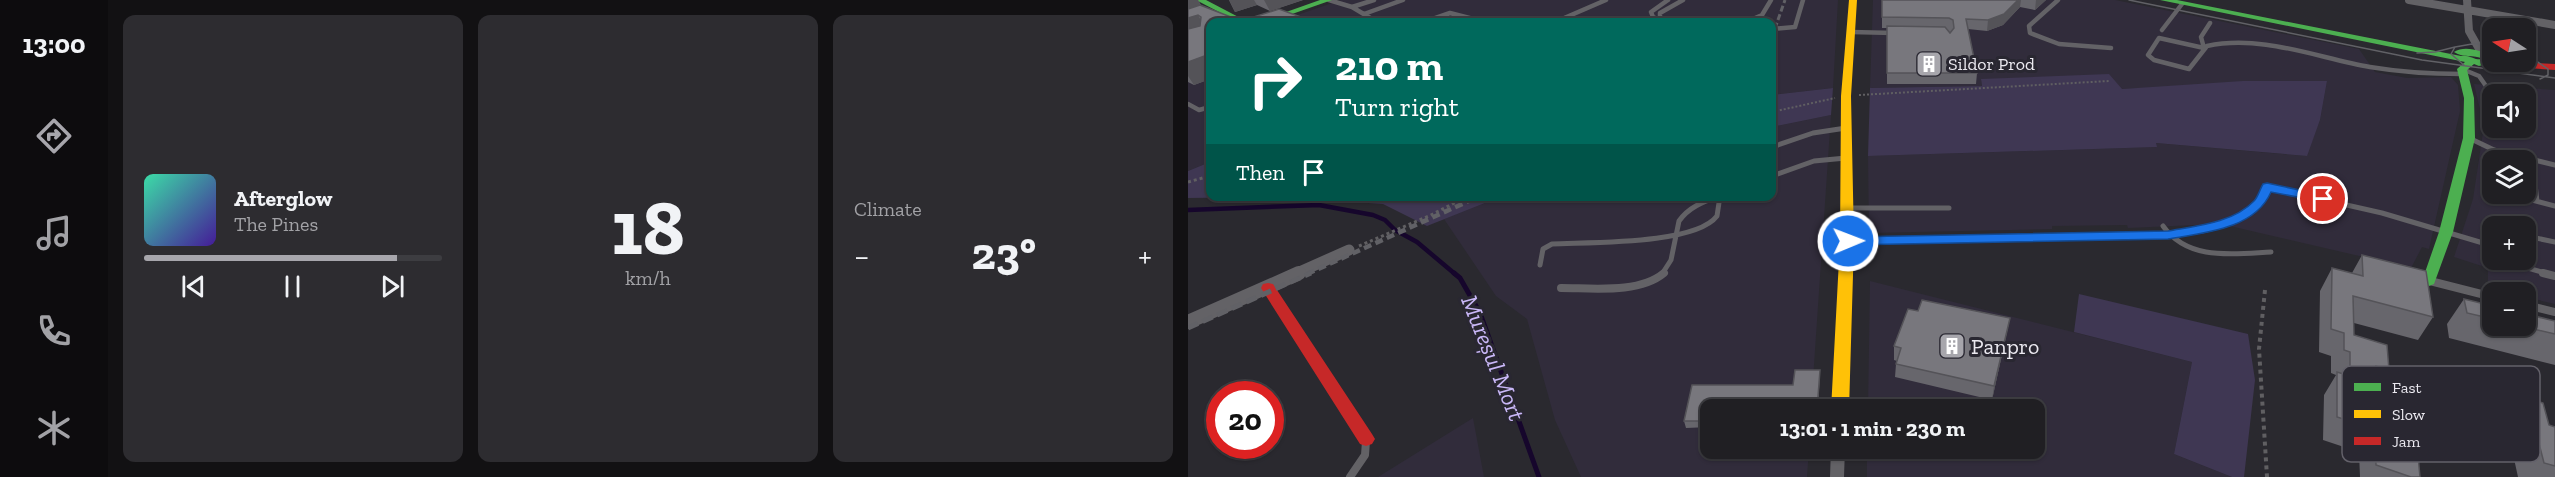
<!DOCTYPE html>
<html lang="en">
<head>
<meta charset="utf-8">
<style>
	body { margin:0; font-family:"Zilla Slab",serif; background:#2d2c30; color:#f1f3f6; height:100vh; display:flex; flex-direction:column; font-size:22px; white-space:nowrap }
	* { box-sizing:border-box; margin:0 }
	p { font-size:20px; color:#a2a2a6 }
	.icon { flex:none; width:33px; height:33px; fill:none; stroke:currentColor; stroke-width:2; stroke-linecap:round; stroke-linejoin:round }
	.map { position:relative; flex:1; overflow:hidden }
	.panel { display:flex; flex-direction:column; gap:15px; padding:15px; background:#121113; width:1080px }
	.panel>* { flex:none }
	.top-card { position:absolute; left:18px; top:18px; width:570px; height:183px; border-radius:12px; box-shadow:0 2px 4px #0004,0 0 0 2px #3d3d41; background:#00695c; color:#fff; overflow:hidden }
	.needle { width:39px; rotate:282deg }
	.fabs { position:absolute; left:1294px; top:18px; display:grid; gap:12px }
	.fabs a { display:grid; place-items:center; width:54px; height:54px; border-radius:12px; background:#201f23; box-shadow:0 2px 4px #0004,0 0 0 2px #3d3d41; font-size:30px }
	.speed { position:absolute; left:18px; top:381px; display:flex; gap:12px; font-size:30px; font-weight:700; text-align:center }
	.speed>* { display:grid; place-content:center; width:78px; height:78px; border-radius:50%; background:#201f23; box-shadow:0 2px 4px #0004,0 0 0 2px #3d3d41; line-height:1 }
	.speed .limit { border:9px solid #d22; background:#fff; color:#111 }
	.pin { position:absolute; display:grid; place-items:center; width:51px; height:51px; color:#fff; margin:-26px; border:3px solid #fff; border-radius:50%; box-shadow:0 2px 6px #0007 }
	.me { position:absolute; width:66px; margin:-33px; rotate:89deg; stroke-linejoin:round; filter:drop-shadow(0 0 4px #0008) }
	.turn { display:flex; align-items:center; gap:21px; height:126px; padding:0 30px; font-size:27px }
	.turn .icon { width:78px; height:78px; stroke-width:2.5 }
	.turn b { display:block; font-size:42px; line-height:51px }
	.then { display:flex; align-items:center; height:57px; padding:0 30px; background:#0003; gap:12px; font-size:22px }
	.big { font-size:45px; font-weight:700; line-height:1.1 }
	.panel .tile { flex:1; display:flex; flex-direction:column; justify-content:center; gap:9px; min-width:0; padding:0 21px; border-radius:12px; background:#2d2c30 }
	.panel .dial { align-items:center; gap:0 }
	.dial b { font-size:78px; line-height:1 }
	.song { display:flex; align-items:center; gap:18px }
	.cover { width:72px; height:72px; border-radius:9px; background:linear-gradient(135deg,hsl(160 70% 55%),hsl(260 70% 35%)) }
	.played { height:6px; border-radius:3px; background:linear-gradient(90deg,#a7a6ac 85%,#3d3d41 85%) }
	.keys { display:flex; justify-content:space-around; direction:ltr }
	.heat { display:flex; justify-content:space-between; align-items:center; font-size:33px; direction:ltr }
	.panel .tiles { flex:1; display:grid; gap:15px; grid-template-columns:repeat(3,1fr) }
	.trip { position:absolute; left:512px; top:399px; width:345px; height:60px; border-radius:12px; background:#201f23; box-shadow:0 2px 4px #0004,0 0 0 2px #3d3d41; font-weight:700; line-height:60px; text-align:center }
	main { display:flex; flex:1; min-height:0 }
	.dock { display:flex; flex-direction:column; width:108px; justify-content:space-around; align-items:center; background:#0d0c0e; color:#a2a2a6 }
	.dock .icon { width:42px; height:42px }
	.dock .active { color:#a7a6ac }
	.dock b { font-size:27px; color:#f1f3f6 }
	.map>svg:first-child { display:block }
	.built { fill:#312c3b; fill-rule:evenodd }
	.green { fill:#3f3753 }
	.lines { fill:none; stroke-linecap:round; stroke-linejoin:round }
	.stream-far1 { stroke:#16062c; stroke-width:4.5 }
	.stream { stroke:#16062c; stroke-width:5 }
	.path-far2 { stroke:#605f62; stroke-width:2; stroke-dasharray:2 2; stroke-linecap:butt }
	.path-far1 { stroke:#605f62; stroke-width:3; stroke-dasharray:3 3; stroke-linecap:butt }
	.path { stroke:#605f62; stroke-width:4; stroke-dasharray:4 4; stroke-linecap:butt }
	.lane-far2 { stroke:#636266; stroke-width:4.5 }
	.lane-far1 { stroke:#636266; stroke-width:5 }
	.lane { stroke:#636266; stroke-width:8 }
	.street-far2 { stroke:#636266; stroke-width:8 }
	.street-far1 { stroke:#636266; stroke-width:11 }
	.street { stroke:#636266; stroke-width:14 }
	.fast { fill:#4caf50; fill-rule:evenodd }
	.slow { fill:#ffc107; fill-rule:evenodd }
	.jam { fill:#c62828; fill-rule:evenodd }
	.tram { stroke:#616166; stroke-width:1.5 }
	.rail-far2 { stroke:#616166; stroke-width:3; stroke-dasharray:6 3; stroke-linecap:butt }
	.rail-far1 { stroke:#616166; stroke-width:4.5; stroke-dasharray:8 4.5; stroke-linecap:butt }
	.rail { stroke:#616166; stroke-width:5; stroke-dasharray:11 5; stroke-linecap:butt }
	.wall { fill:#67666c }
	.shaded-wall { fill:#545358 }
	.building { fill:#78777d; stroke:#545358; stroke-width:1.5 }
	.route { fill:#1a73e8; stroke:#114b97; stroke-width:1.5 }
	.labels { text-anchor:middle; stroke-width:6; stroke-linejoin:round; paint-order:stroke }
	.far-poi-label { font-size:18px; fill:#ebe9f0; stroke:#292731; text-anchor:start }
	.poi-label { font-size:22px; fill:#ebe9f0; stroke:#292731; text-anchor:start }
	.water-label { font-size:24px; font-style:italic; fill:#cab8f8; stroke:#292731 }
	.key { fill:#292731; stroke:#63616a; stroke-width:1.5 }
	.key-label { font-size:16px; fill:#ebe9f0 }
</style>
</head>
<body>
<main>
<nav class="dock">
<b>13:00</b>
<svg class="icon active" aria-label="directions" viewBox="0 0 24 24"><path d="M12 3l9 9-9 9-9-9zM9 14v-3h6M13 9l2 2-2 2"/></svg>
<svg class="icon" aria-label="music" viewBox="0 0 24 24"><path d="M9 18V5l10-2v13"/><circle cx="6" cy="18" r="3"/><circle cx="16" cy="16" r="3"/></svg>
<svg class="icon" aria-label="phone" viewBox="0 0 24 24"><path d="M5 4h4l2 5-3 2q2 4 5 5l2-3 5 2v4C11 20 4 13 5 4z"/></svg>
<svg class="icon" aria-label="climate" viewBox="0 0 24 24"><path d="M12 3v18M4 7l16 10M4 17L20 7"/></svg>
</nav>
<section class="panel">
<div class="tiles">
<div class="tile">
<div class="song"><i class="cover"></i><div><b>Afterglow</b><p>The Pines</p></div></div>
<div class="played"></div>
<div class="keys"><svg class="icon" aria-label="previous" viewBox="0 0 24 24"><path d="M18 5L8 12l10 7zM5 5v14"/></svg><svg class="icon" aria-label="pause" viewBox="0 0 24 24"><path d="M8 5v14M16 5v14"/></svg><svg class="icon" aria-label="next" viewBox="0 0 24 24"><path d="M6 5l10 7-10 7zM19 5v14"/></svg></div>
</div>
<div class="tile dial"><b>18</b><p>km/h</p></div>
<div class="tile"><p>Climate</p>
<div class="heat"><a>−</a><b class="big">23°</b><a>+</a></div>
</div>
</div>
</section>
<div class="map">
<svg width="1367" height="477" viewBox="0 0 1367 477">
	<rect width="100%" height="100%" fill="#2a292f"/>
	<path class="built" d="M153,0H650L645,88L584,95V22H89Z
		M685,0H927L1171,49L1187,72L1219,78L1263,77L1270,85L1272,111L1241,249L1234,247L1223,268L1042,226L1014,234L1007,225L940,228L939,225L864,226V229L681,233L680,156L968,147L967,143L1118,156L1132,120L1139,81L934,89L793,80L794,86L682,88Z
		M22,46V162L0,171V53Z
		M1286,84L1367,90V304L1338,297V292H1318L1300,288V268L1266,257L1285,199L1296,126ZM1305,94H1338V128H1305ZM1305,160H1338V194H1305ZM1305,226H1338V260H1305Z
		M643,115L623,409L522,410V448L621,449L619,477H393L367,420L339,319L308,296L256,219L312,197L584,196V127Z
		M682,281L1004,362L986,454L1044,477H679V449L846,448V410L680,409Z
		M285,418L296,477H190Z"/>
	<path class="green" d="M921,74L934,89L1055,81H1139L1132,120L1119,156L968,143L969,147L680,156L682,88L794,86L793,79Z
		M645,88L643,115L584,127V95Z
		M22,162V196L312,197L239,226L195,204L93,197L0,198V171Z
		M891,294L1060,334L1067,380L1056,477H1044L986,454L1004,362L886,332Z"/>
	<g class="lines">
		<path class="stream-far1" d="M0,210L131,205L185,215L197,220L207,230L229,242L267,274"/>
		<path class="stream" d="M266,273L272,278L292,313L351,477"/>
		<path class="path-far2" d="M671,95L921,81
			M584,112L647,98"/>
		<path class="path-far1" d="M0,182L22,176
			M171,246L243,215L280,196"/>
		<path class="path" d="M1077,290L1071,349L1079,477"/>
		<path class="lane-far2" d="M141,0L164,7L189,22
			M870,0L841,26L842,33L871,44L923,48
			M164,7L186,0
			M176,14L215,0
			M115,19L127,22
			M475,21L465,17L463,12L480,0
			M236,22L262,13L297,22
			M367,22L418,0
			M481,22L472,17V13L495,0
			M558,22L574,15L583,0
			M1022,23L1013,37L1016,48L971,38L960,55L966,60L1001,69L1019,46C1073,34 1130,58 1182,67C1212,72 1243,74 1274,74
			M584,29L607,27L615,0
			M974,30L994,4
			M663,32L706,33
			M1274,69L1291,76L1298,86
			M0,104L11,110L22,107"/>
		<path class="lane-far1" d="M1281,138L1306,150L1367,165
			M584,147L625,133L658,128
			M1306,150V160
			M1344,159L1349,201
			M584,176L626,161L658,158
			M1321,194L1367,206
			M660,208H761
			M975,226C1000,261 1044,254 1083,252
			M1338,236L1367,242
			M660,241L980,235C1020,228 1058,226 1079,187L1194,213L1305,246
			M1322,260L1333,266L1360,274
			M352,265L355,249L364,244C400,242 507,245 529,216L532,196
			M474,274L483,260L491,221C501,207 515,202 531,196"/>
		<path class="lane" d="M1355,273L1367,276
			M1242,281L1305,297
			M373,288C404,288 451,294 476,273
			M1338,305L1367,312
			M162,477L177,455L178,441"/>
		<path class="street-far2" d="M1221,0L1367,25
			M1279,0L1281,31L1294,54"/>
		<path class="street-far1" d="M107,274L161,250"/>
		<path class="street" d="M0,322L111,273
			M649,477L650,448"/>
		<path class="fast" d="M8,0H18L60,22H50Z
			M132,0H144L81,22H70Z
			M972,0H989L1273,56C1281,54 1287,61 1295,59C1286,54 1274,58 1266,52C1277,45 1294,51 1305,57L1306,62L1291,66L1286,64L1279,70L1286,98L1287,138L1265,232L1246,284L1241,286L1234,281L1251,232L1275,138L1276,98L1269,69L1277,62Z"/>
		<path class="slow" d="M661,0H669L663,96L666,241L661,410H643L652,241L653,96Z"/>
		<path class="jam" d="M1296,60L1367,64V70L1293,65V61Z
			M80,283L85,284L184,434L187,439L184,444L178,446L172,444L73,288L75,284Z"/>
		<path class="tram" d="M941,0L1234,60L1367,78
			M1229,53L1247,52L1267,47
			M1338,54L1360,69V75L1352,79
			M1277,66L1263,54L1267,47L1284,44L1305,45"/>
		<path class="rail-far2" d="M584,37L597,0"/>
		<path class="rail-far1" d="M119,274L292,196"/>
		<path class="rail" d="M0,328L123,273"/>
	</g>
	<path class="wall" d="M0,0H10L13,5L53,21L121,20L22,22V79L6,85L0,82Z
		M41,0H115L82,11L69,5L47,12Z
		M694,0H858L847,10L832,7L815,25L799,31L780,29L789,73L788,84H699V28H694Z
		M1174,255L1245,317L1230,340L1166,323V335L1201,370L1189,390L1220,400V394L1237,369L1361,425L1367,427V477H1330L1323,445L1226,416L1232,477H1172L1171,452L1135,440L1136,395L1148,375L1143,373V356L1131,352L1132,291L1144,268L1164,273Z
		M1276,299L1305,306V326H1338L1367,321V365L1261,338L1259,324Z
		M730,311L822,318L804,400L707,377L708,364L709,361L706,360V346Z
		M607,370H632L630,410H522V427L498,428L496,421L504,385H605Z"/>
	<path class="shaded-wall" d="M0,0H10L13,6L0,9Z
		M41,0H66L69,5L47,12Z
		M76,0H115L82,11Z
		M830,0H833L832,7L815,25L799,31L800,20Z
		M848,0H858L847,10Z
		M10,15L21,35L0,42V18Z
		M22,54V79L6,85L0,76V62Z
		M822,318L819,332L804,400L806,386Z
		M632,370L630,410H629Z"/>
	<path class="building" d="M694,0H830L816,14L800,20L778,19L789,73H699V26L757,27L762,33L766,28L765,20L761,18L694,17Z
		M12,5L53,21L91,9L121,20L114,22H22V54L0,62V29L12,26L13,17L10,15L0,18V9Z
		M1174,255L1238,271L1245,317L1165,296L1166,335L1199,345L1201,370L1188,366L1189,390L1225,401L1232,477H1223L1188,465L1187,429L1149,417V372L1162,376V352L1156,350V333L1143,329L1144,268L1175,276Z
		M1276,299L1305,306V319L1279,313Z
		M734,300L822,318L806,386L708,364L713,348L706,346L720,309L730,311Z
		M1338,314L1367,321V334L1332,326H1338Z
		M1237,369L1355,403L1361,425L1367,427V466L1356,463L1345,420L1239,389Z
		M607,370H632L629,410H522V421H496L504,385H605Z"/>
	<path class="route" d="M1079,183L1139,196L1141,199L1135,202L1083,192C1067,229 1016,233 980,239L660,245L653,241L660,237L980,231C1008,226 1045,223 1066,201C1070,197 1072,189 1075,184Z"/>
	<defs>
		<g id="building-square" transform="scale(1.35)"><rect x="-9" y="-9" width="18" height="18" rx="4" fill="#a7a6ac" stroke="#292731"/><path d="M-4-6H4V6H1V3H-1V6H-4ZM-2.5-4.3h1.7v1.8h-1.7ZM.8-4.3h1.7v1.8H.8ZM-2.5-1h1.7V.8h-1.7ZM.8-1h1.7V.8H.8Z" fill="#fff"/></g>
	</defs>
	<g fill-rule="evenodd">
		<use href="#building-square" x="741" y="64"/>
		<use href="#building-square" x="764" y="346"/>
	</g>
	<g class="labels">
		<g class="far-poi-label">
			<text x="760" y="70">Sildor Prod</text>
		</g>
		<g class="poi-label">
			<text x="783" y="354">Panpro</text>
		</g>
		<g class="water-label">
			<text transform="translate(305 358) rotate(68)" y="8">Mureșul Mort</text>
		</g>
	</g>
	<rect x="1154" y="366" width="198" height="96" rx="9" class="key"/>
	<rect x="1166" y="383" width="27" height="8" fill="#4caf50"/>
	<rect x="1166" y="410" width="27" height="8" fill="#ffc107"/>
	<rect x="1166" y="437" width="27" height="8" fill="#c62828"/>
	<g class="key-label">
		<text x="1204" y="393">Fast</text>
		<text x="1204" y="420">Slow</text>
		<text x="1204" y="447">Jam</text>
	</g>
</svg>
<div class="fabs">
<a><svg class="needle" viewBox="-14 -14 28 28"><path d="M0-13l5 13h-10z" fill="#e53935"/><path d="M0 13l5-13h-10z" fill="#a2a2a6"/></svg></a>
<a><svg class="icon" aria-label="sound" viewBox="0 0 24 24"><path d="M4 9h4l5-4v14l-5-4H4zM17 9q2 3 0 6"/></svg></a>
<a><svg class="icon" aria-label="layers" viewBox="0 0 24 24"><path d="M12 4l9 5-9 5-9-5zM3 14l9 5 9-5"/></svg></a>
<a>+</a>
<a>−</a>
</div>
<div class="speed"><div class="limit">20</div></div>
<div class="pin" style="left:1135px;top:199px;background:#d93025"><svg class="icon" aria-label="arrive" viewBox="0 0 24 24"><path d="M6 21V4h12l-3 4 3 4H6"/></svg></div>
<svg class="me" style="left:660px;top:241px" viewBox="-20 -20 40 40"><circle r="17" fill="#1a73e8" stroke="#fff" stroke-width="3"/><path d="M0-11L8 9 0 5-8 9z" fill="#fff"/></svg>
<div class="trip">13:01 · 1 min · 230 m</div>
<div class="top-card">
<div class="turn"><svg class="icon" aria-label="right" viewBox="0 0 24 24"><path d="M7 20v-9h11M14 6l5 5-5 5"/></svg><div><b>210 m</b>Turn right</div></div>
<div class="then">Then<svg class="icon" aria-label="arrive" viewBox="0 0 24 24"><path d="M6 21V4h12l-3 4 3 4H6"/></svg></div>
</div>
</div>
</main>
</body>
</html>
